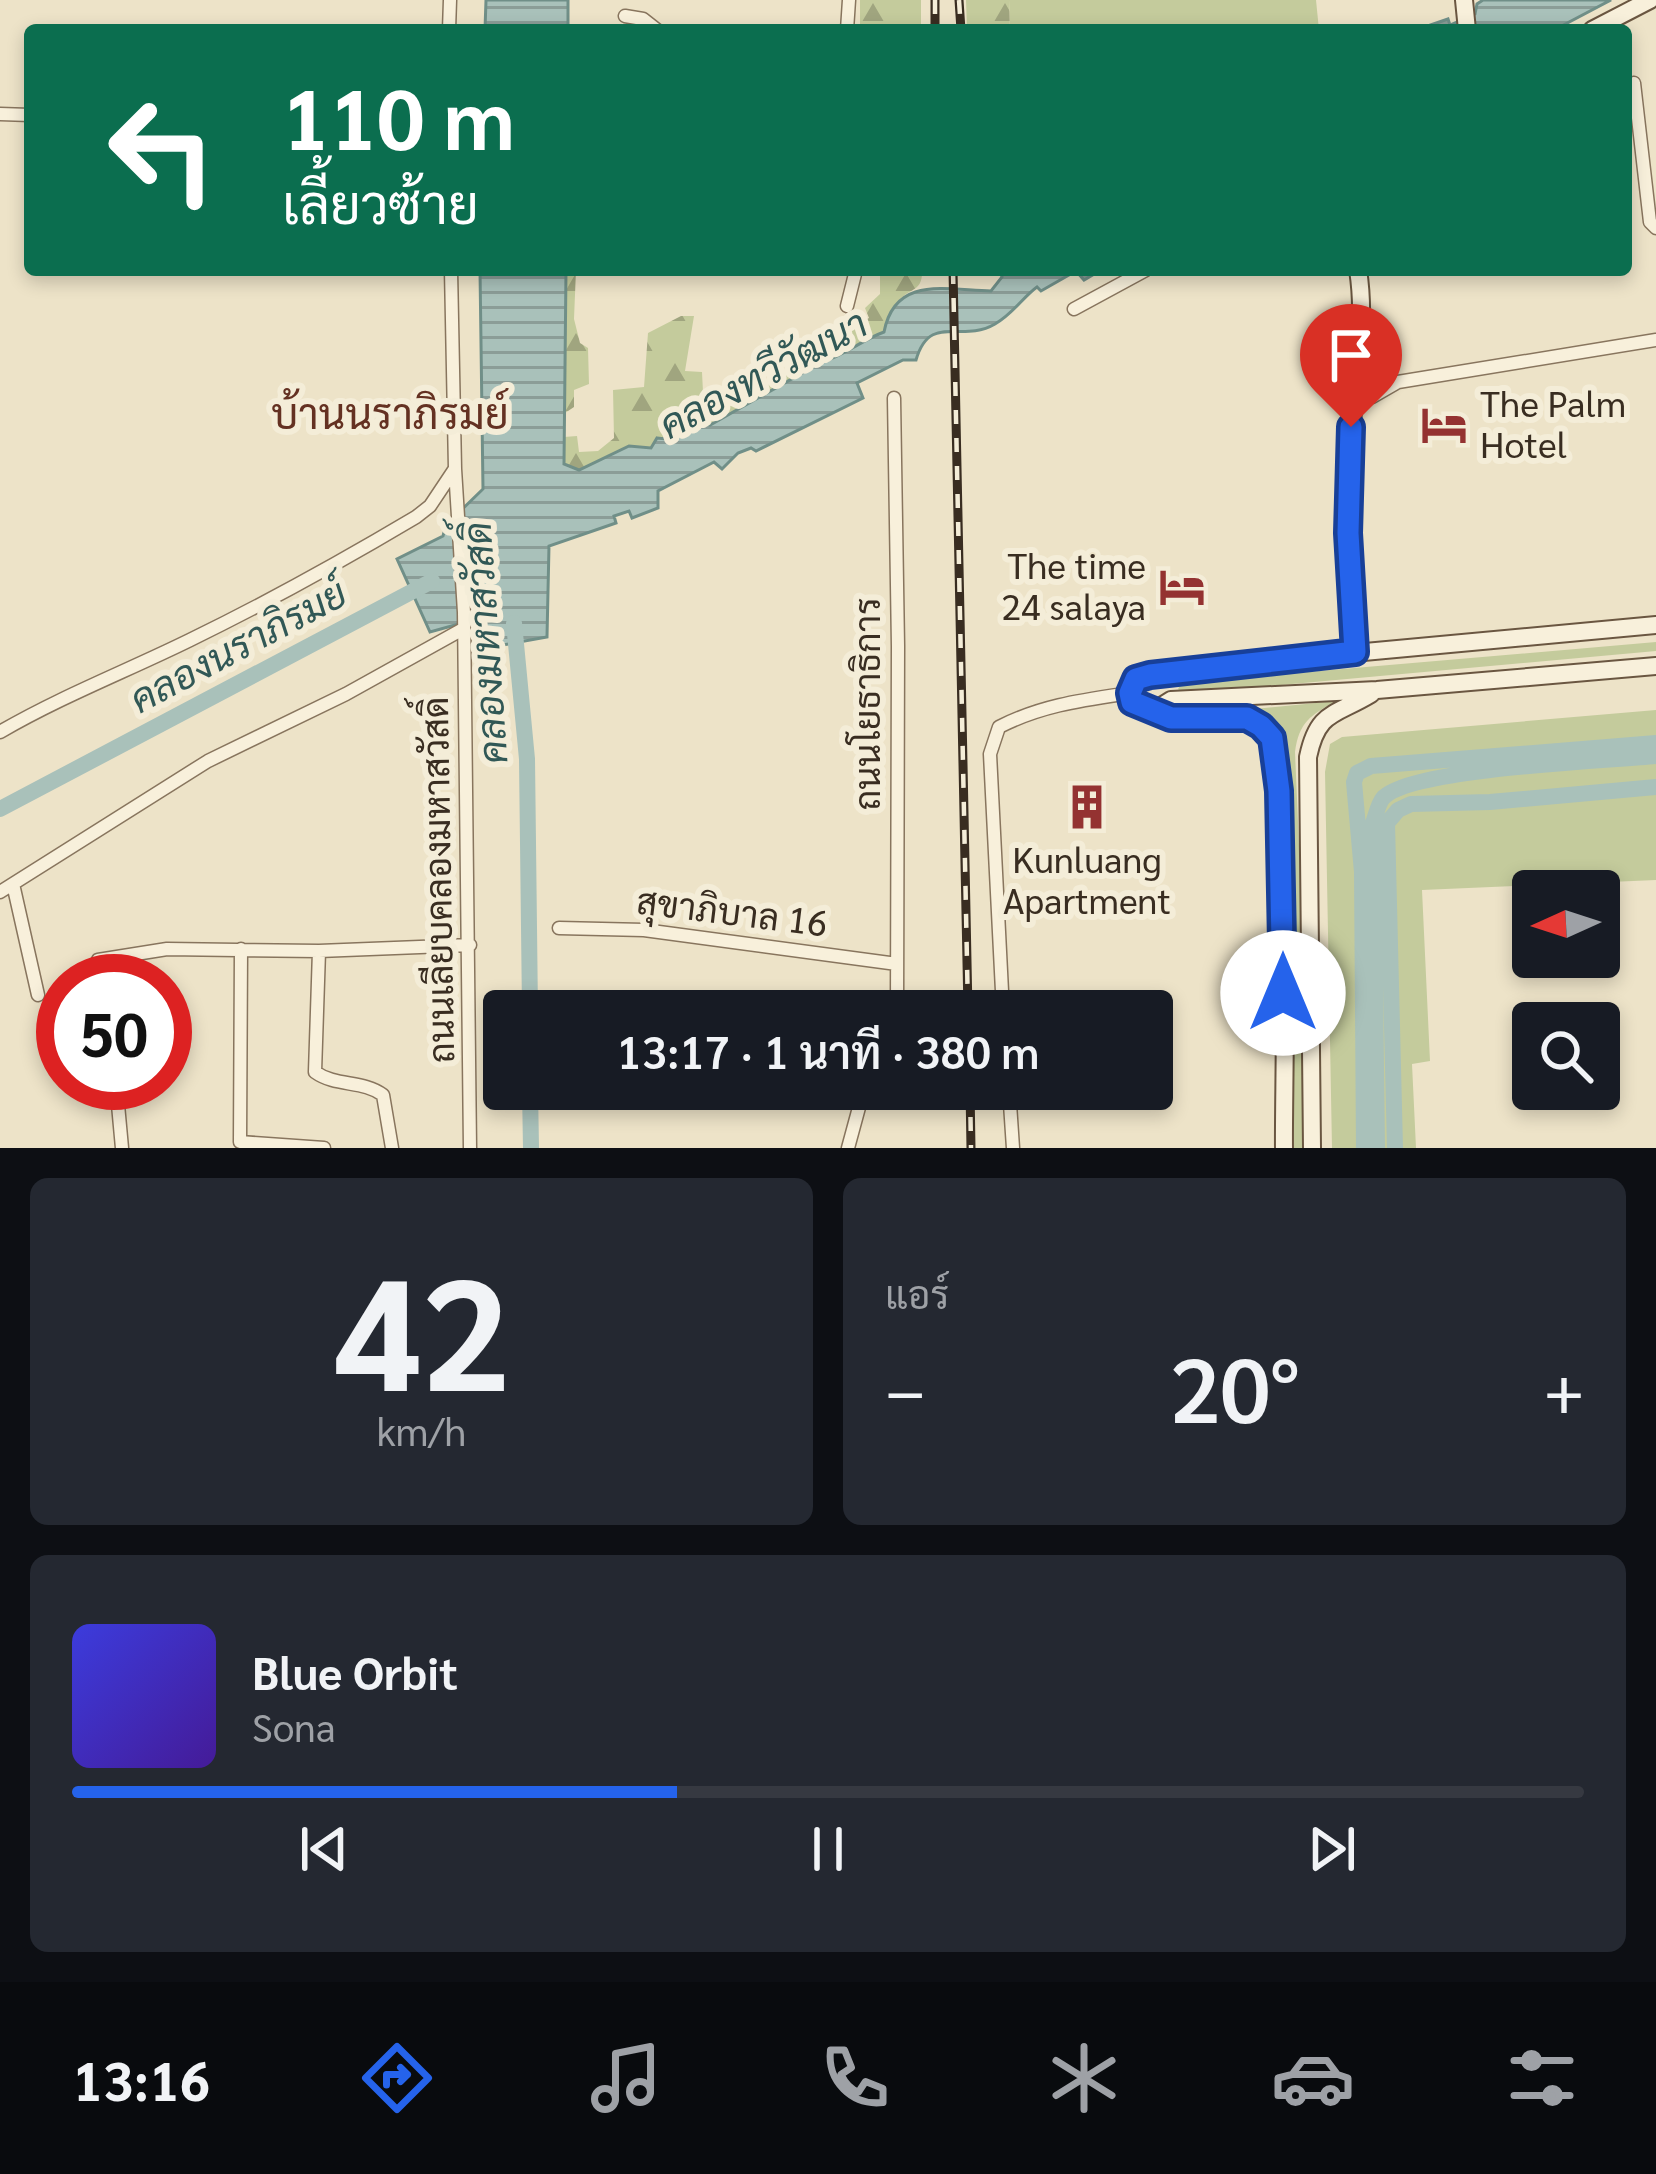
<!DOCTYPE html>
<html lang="th">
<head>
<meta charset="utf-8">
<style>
	body { margin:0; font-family:Georgia,Sarabun,serif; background:#242831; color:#f1f3f6; height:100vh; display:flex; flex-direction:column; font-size:45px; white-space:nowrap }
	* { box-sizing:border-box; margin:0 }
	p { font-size:39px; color:#9ea1a6 }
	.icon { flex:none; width:66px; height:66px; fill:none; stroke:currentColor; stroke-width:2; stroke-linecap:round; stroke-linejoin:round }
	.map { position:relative; height:1148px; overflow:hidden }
	.side { display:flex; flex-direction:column; gap:30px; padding:30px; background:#0d0f14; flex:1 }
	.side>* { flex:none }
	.hud { position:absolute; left:24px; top:24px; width:1608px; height:252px; border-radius:12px; box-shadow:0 6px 18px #0003; background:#0b6e4f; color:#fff; overflow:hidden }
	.needle { width:78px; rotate:267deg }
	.tools { position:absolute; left:1512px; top:870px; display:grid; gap:24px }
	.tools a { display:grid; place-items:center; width:108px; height:108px; border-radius:12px; background:#171b24; box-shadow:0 6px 18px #0003; font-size:60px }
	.speed { position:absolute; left:36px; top:954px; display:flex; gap:24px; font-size:60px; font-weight:700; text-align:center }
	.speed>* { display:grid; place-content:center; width:156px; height:156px; border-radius:50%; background:#171b24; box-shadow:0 6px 18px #0003; line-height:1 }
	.speed .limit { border:18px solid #d22; background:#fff; color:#111 }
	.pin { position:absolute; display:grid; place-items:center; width:102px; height:102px; color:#fff; margin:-123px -51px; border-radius:50% 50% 50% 0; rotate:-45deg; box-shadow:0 0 12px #0007 }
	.pin .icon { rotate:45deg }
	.me { position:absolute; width:132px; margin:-66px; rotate:0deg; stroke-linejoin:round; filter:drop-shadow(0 0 9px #0008) }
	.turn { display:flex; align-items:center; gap:42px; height:252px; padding:0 60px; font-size:54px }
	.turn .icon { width:156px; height:156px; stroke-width:2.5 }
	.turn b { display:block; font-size:84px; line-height:102px }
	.big { font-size:90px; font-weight:600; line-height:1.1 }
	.side .tile { flex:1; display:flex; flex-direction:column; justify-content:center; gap:18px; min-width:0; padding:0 42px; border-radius:18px; background:#242831 }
	.side .dial { align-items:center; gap:0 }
	.dial b { font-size:156px; line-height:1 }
	.song { display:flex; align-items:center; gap:36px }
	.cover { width:144px; height:144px; border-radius:18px; background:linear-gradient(135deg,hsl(240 70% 55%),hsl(260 70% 35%)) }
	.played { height:12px; border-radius:6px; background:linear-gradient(90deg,#2563eb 40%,#363941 40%) }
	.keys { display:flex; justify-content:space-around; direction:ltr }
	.heat { display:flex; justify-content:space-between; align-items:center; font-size:66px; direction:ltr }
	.side .tiles { flex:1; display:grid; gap:30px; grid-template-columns:1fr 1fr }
	.tile:last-child { grid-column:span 2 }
	.trip { position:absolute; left:483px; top:990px; width:690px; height:120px; border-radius:12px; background:#171b24; box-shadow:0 6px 18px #0003; font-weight:600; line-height:120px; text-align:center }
	.dock { display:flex; height:192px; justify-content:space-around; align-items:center; background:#090b0e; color:#9ea1a6 }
	.dock .icon { width:84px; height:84px }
	.dock .current { color:#2563eb }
	.dock b { font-size:54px; color:#f1f3f6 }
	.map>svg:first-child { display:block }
	.grass { fill:#c4cb9c }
	.forest { fill:url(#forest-firs) }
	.water { fill:url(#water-rules); stroke:#708f88; stroke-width:3 }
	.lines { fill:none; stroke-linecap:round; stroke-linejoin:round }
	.canal { stroke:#a9c1ba; stroke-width:16 }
	.street-casing { stroke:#88755e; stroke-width:15 }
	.secondary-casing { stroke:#6a5641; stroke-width:20 }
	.street { stroke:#f8f0db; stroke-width:12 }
	.secondary { stroke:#f8f0db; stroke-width:16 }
	.rail-casing { stroke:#392d21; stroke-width:9 }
	.rail { stroke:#f4edd8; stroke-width:4.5; stroke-dasharray:14; stroke-linecap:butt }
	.route-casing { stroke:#184099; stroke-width:30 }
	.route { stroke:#2563eb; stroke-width:21 }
	.labels { text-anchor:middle; stroke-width:12; stroke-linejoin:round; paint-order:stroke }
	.poi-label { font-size:36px; fill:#392d21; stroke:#f4edd8; text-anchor:start }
	.street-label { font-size:36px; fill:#392d21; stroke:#f4edd8 }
	.water-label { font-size:39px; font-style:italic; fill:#315856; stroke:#f4edd8 }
	.quarter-label { font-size:42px; fill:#643122; stroke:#f4edd8 }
</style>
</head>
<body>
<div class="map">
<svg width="1656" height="1148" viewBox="0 0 1656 1148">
	<defs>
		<pattern id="forest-firs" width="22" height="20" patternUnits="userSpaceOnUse" patternTransform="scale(3)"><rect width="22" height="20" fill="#c4cb9c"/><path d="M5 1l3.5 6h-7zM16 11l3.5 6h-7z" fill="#a0a57f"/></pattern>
		<pattern id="water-rules" width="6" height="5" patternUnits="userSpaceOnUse" patternTransform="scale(3)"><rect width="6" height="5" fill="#a9c1ba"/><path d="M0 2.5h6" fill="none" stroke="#8b9d97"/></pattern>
	</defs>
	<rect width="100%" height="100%" fill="#ede3c8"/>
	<path class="grass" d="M1009,0H1316L1319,30H1010Z
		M1656,642V651L1183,694L1178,689L1181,683Z
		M1336,701C1311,715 1299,722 1295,752L1303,939L1298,944L1291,939L1289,754C1282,727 1271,717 1244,710Z
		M1656,710V880L1422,890L1430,1061L1412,1064L1416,1148H1332L1325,772L1330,744L1342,737Z
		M1298,977L1303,983V1148H1293L1292,983Z"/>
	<path class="forest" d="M860,0H921V30H860Z
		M966,0H1009L1010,30H967Z
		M566,270H576L574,319L580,343L588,348L589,384L574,390V407L565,413Z
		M880,270H922C923,293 909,287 898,302C892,310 889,323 884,332C862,340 845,355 822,362L710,425L651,448L628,446L579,470L564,464V437L577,436L579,452L598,451L614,438L613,390L644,387L648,333L681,316H694L685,371L702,372L704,412L723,410L793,371L797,355L869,318L865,308L880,294Z"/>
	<path class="water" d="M486,0H568V30H485Z
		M1483,0H1611L1554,30H1416L1448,19L1450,25L1475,14L1477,4Z
		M480,270H566L564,464L579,470L629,446L651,448L657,438C671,440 678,439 683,425L697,420L710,425L822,362C845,355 862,340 884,332C895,275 946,290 991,291L1002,277L1000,270H1101L1084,280L1076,271L1041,291L1037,287C1023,297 1013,314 995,324C961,344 930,312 916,360H903L857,383L863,398L756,451L751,448L738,453L722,469L714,462L658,491V508L632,518L629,511L614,516L616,523L549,546L547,637L497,646L494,636L477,619L430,632L397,559L443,536L446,525L483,489Z"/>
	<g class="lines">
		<path class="canal" d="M514,623L527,759L530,1011
			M0,809L432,581
			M530,1089L531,1148
			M1364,1148L1362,872L1354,782L1357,773L1371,766L1656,743
			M1377,1148L1373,823C1376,815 1378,804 1383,798C1410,768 1608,761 1656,756
			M1395,1148L1387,823L1398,810L1411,804L1490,802L1656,787"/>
		<g class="street-casing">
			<path id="street" d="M625,16L643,19L657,30
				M449,30L450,0
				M847,30L849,0
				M1634,83L1650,222L1656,228
				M0,114L30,115
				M451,270L455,469L464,612L470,1148
				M847,306L856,270
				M1074,309L1146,270
				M894,398L898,646L897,1011
				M1353,401L1372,397L1398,382L1656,340
				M0,732C62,696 127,671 190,640C268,602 342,561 416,517L430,506L454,470
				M13,884L38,995
				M0,892L208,761L346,694L463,629
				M559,928L644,930L897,964
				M241,949L240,1142L324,1148
				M319,951L315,1072C336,1087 363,1080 383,1095L392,1148
				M97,981L94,968L98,960L167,949L319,951L470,945
				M1003,1011L990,754L999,727C1042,705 1083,700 1130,693
				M116,1083L122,1148
				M1009,1089L1013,1148
				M848,1148L864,1089"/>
		</g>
		<g class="secondary-casing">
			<path id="secondary" d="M1464,0L1467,30
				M1592,30L1650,0
				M1355,653C1349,581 1346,510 1351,438C1354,382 1367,326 1358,270
				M1155,710L1171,700L1377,690L1656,666
				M1284,1148C1283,1087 1294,756 1263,728C1239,705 1203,723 1174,718C1162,716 1143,708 1132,702L1130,693L1136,679L1225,665L1656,625
				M1312,1148L1308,757C1318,710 1335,716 1371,694"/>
		</g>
		<use href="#street" class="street"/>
		<use href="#secondary" class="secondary"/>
		<g class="rail-casing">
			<path id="rail" d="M935,0V30
				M959,0L961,30
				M953,270L968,1011
				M970,1089L971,1148"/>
		</g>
		<use href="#rail" class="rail"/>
	</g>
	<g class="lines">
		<g class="route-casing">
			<path id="route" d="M1283,993L1279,791L1272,738L1261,726L1247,718H1171L1132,702L1130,693L1136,679L1150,675L1355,652L1348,533L1351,427"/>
		</g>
		<use href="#route" class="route"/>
	</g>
	<defs>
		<g id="hotel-bare" transform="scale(3.6)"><path d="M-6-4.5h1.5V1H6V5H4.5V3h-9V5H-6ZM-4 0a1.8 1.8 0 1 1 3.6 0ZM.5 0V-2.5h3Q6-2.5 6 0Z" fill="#943231" stroke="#f4edd8" stroke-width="2.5" paint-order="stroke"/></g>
		<g id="building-bare" transform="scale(3.6)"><path d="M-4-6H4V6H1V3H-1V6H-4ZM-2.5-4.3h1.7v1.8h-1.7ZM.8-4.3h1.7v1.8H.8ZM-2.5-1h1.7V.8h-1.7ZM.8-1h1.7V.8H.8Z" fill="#943231" stroke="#f4edd8" stroke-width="2.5" paint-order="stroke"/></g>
	</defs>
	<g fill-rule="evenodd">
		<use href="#hotel-bare" x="1444" y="425"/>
		<use href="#hotel-bare" x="1182" y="587"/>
		<use href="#building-bare" x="1087" y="807"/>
	</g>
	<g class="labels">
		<g class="poi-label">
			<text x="1480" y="417">The Palm<tspan x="1480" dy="41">Hotel</tspan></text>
			<text x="1146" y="579" text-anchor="end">The time<tspan x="1146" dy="41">24 salaya</tspan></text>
			<text x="1087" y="873" text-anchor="middle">Kunluang<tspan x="1087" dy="41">Apartment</tspan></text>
		</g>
		<g class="street-label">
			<text transform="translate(867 704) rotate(-90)" y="13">ถนนโยธาธิการ</text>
			<text transform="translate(438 880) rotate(-91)" y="13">ถนนเลียบคลองมหาสวัสดิ์</text>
			<text transform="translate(732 912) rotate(7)" y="13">สุขาภิบาล 16</text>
		</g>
		<g class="water-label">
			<text transform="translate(763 374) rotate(-28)" y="14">คลองทวีวัฒนา</text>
			<text transform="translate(485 643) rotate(-94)" y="14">คลองมหาสวัสดิ์</text>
			<text transform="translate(238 646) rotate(-28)" y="14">คลองนราภิรมย์</text>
		</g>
		<g class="quarter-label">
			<text x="390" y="429">บ้านนราภิรมย์</text>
		</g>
	</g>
</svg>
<div class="tools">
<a><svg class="needle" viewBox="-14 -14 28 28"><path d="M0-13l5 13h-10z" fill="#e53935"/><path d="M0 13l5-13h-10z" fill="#9ea1a6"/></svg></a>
<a><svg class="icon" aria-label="search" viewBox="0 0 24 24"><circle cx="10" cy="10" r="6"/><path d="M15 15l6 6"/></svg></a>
</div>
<div class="speed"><div class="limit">50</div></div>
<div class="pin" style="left:1351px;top:427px;background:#d93025"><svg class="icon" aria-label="arrive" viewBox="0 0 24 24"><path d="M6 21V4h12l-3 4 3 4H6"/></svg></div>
<svg class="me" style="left:1283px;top:993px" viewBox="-20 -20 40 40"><circle r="19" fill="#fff"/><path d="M0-13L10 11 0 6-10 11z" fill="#2563eb"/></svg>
<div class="trip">13:17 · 1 นาที · 380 m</div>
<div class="hud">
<div class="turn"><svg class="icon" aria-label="left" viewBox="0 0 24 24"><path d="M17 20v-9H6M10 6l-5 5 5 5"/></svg><div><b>110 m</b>เลี้ยวซ้าย</div></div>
</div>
</div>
<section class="side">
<div class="tiles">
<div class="tile dial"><b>42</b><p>km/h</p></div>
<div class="tile"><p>แอร์</p>
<div class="heat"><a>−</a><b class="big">20°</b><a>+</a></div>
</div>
<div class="tile">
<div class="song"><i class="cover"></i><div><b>Blue Orbit</b><p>Sona</p></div></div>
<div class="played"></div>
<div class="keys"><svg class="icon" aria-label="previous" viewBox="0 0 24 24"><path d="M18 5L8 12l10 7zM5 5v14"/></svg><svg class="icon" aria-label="pause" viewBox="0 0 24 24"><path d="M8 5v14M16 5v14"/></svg><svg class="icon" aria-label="next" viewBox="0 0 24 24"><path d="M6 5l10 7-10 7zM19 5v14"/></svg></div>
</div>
</div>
</section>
<nav class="dock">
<b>13:16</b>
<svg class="icon current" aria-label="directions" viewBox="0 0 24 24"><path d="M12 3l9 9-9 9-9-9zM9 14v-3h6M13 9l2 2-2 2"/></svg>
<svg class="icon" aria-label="music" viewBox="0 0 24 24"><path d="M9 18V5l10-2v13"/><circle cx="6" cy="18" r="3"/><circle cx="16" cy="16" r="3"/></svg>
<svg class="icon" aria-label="phone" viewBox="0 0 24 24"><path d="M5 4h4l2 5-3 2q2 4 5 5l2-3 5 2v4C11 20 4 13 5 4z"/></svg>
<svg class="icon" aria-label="climate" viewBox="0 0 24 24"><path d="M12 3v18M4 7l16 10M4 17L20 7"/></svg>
<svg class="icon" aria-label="car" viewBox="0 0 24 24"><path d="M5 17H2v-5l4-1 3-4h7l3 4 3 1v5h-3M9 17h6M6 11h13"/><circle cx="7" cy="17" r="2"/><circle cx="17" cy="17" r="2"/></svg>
<svg class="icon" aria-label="filters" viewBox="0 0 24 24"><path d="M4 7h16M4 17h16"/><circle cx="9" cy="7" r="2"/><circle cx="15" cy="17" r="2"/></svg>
</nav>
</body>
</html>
